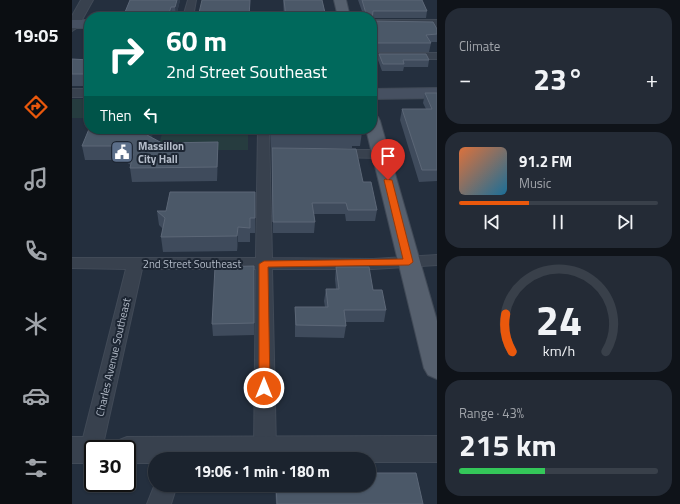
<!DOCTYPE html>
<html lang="en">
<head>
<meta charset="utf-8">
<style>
	body { margin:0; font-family:"Titillium Web",sans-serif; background:#242b36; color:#f1f3f6; height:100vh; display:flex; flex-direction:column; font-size:15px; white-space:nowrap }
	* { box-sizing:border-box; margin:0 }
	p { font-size:13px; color:#a0a4aa }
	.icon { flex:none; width:22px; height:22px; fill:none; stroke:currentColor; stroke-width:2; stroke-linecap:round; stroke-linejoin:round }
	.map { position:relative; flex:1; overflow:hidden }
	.sheet { display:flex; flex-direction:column; gap:8px; padding:8px; background:#0f1319; width:243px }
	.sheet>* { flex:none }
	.guide { position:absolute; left:12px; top:12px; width:293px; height:122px; border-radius:16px; box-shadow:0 1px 3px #0004,0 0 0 1px #39404a; background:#00695c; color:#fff; overflow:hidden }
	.speed { position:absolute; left:12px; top:440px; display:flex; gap:8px; font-size:20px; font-weight:700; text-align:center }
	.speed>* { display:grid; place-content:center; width:52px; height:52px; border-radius:50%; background:#1b232e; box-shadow:0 1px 3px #0004,0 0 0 1px #39404a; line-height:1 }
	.speed .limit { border:2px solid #111; border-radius:6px; background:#fff; color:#111 }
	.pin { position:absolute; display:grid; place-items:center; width:34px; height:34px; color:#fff; margin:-41px -17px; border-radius:50% 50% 50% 0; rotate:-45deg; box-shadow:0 0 4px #0007 }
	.pin .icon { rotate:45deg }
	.me { position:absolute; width:44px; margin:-22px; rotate:0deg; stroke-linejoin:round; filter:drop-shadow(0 0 3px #0008) }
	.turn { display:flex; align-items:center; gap:14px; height:84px; padding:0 16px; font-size:18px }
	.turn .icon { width:52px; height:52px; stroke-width:2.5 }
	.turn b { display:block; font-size:28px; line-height:34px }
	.then { display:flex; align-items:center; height:38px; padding:0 16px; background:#0003; gap:8px; font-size:15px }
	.big { font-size:30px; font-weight:700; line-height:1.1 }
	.sheet .card { flex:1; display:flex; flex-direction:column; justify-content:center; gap:6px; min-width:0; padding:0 14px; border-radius:16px; background:#242b36 }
	.sheet .dial { align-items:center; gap:0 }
	.dial svg { height:104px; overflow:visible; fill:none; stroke:#39404a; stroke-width:7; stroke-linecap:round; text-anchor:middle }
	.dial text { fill:#f1f3f6; stroke:none }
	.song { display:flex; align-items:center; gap:12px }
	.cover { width:48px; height:48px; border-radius:6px; background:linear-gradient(135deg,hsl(20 70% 55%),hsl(200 70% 35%)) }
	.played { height:4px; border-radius:2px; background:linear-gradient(90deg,#ea580c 35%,#39404a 35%) }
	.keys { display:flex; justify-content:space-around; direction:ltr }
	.heat { display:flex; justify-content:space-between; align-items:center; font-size:22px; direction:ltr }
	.charge { height:6px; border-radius:3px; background:linear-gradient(90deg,#34c759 43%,#39404a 0) }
	.trip { position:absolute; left:76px; top:452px; width:228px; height:40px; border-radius:20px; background:#1b232e; box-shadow:0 1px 3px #0004,0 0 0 1px #39404a; font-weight:700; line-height:40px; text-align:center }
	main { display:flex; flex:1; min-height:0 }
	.menu { display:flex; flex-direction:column; width:72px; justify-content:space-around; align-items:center; background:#0b0e12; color:#a0a4aa }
	.menu .icon { width:28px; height:28px }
	.menu .selected { color:#ea580c }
	.menu b { font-size:18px; color:#f1f3f6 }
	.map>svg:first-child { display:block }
	.green { fill:#263c3f }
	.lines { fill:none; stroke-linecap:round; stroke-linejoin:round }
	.minor-casing { stroke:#414a57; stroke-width:2 }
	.tertiary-casing { stroke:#414a57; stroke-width:2 }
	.secondary-casing { stroke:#414a57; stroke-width:2 }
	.primary-casing { stroke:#414a57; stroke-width:2 }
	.minor { fill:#38414e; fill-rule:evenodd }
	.tertiary { fill:#38414e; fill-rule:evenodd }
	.secondary { fill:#465061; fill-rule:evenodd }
	.primary { fill:#56606e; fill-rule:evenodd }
	.wall { fill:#3f4b5c }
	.shaded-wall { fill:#2f3b4b }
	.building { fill:#4b5868; stroke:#5c6777 }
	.route { fill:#ea580c; stroke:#983908 }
	.labels { text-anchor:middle; stroke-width:4; stroke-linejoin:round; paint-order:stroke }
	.poi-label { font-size:11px; font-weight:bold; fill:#b4bcc9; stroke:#1d2633; text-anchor:start }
	.street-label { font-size:11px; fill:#b4bcc9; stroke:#1d2633 }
</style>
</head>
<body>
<main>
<nav class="menu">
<b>19:05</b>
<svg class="icon selected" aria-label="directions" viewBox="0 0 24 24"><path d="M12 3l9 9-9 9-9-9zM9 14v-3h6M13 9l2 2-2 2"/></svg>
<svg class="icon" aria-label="music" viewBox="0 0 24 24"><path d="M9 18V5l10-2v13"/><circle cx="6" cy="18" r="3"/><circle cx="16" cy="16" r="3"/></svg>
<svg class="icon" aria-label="phone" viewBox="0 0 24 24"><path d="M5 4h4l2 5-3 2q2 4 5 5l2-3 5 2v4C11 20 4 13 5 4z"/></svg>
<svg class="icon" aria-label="climate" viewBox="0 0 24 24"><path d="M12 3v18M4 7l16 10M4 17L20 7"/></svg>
<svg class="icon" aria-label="car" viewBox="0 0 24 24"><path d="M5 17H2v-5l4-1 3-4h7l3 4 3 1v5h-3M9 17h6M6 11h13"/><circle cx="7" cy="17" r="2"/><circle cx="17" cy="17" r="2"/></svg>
<svg class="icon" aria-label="filters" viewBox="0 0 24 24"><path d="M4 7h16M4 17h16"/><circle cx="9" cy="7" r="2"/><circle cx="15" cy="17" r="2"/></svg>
</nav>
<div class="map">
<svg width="365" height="504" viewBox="0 0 365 504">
	<rect width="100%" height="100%" fill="#242f3e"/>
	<path class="green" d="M0,99H17V118H0Z
		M91,129H176V150H100L87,145Z"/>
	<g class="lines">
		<g class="minor-casing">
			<path id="minor" d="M116,0H124L121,17H111Z
				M300,53H365V59H300Z
				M186,129H196L197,131L200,258L301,259L365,255V265L301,269H200L204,449L201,456L193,459L185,456L182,449L184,269H70L30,449H21V459L11,457L8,450L54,269L0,268V258H184Z
				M264,150H309L314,151L316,154L314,157L309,158L259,157L257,154L259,151Z
				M83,484L105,485L99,504H75Z"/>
		</g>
		<g class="tertiary-casing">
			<path id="tertiary" d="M9,0H21L6,27L0,31V16Z
				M300,20H365V28H300Z
				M0,89H17V97H0Z
				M365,436V462H297V459H83V463H55V449H41L45,441L55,437Z
				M0,437H21L31,441L35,449H21V463H0Z"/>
		</g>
		<g class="secondary-casing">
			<path id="secondary" d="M0,20H17V28H0Z
				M365,88V98L300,99V89Z"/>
		</g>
		<g class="primary-casing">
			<path id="primary" d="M262,0H274L278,17H266Z
				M300,116L306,117L308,121L365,321V379L356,375L352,368L294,129H300Z"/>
		</g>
		<use href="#minor" class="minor"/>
		<use href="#tertiary" class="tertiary"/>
		<use href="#secondary" class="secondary"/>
		<use href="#primary" class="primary"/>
	</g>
	<path class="wall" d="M58,0H108L104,17H51Z
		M211,0H250L254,17H212Z
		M286,0H350L355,11L354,18H300V17H292Z
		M300,21L365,29V42H358L359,43L357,52H303L300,42Z
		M307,54L357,60L356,67H332L331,71H310L306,60Z
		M0,59L17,60V86H0Z
		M353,93H365V181L347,182L328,120L330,109H354L351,103Z
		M197,129H289L290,132L288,146H280V148H199L198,131Z
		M80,138L90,143L146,142V156L145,181L60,182L58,168L59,165L50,160H13L10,146Z
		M200,148L291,182L305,210L303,221H274L273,214H242L243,222L242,233H201Z
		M183,192V233H178V242H166L165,251L91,252L89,237L91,229L87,225L85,211H94Z
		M182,266V335L141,336L140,324Z
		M264,267L301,290L314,310L312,322H273L274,326L272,338L223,337V307H253L252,301L254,289H264L263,279Z
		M203,485H297L351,504H204Z"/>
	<path class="shaded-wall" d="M105,0H108L104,17L103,7Z
		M99,7L100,17H96Z
		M77,129H82L77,149L75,135Z
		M146,142V156L145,181V167Z
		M166,227V242L165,251V236Z"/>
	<path class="building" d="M58,0H105L103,7H99L96,17H51Z
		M130,0H178L177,17H126Z
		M212,0H250L254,17H214Z
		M290,0H350L355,11H301L300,20V17H295Z
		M300,21L361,22L365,29V34L354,35L359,43H304L300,31Z
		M307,54H354L357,60H331L332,64H311Z
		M0,59L17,60V74H0Z
		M353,93H365V170H350L330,109H360Z
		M17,129H77L75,135L90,143L146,142L145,167L58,168L61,154L48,146H10Z
		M199,129H289L290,132H281L282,134H200Z
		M200,148L284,149L291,182H299L305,210H276L274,203H240L243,222H201Z
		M98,192H183V218H178V228L166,227L165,236L89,237L93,218L85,211H94Z
		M182,266V323L140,324L143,267Z
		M264,267H297L301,290H310L314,310H272L274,326L224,325L223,307H256L254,289H267Z
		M297,473H344L351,504H205L204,485H297Z"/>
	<path class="route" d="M313,179L320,180L341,262L337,265L196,267L198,388L196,391H188L187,388V264L192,261L331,259L312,180Z"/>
	<defs>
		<g id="civic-square" transform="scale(1.15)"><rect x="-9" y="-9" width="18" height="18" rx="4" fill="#5c6f8a" stroke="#1d2633"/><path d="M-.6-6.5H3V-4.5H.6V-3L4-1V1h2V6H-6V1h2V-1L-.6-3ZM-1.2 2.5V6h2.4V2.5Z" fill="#fff"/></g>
	</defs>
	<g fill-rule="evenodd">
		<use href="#civic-square" x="50" y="152"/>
	</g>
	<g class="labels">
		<g class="poi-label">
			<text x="66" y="150">Massillon<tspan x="66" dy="13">City Hall</tspan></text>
		</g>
		<g class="street-label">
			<text x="120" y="268">2nd Street Southeast</text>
			<text transform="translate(41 357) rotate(-77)" y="4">Charles Avenue Southeast</text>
		</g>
	</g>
</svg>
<div class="speed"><div class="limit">30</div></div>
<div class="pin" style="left:316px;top:180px;background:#d93025"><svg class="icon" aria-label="arrive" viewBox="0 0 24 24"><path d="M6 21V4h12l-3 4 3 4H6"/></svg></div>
<svg class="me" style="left:192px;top:388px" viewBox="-20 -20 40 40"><circle r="17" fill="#ea580c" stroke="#fff" stroke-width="3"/><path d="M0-11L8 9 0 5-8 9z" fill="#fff"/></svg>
<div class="trip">19:06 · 1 min · 180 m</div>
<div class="guide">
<div class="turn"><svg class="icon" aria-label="right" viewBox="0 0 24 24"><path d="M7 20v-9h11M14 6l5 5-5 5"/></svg><div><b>60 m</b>2nd Street Southeast</div></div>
<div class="then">Then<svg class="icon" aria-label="left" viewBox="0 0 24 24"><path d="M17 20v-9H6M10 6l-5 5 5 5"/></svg></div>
</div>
</div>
<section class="sheet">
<div class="card"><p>Climate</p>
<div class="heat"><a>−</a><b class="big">23°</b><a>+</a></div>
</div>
<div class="card">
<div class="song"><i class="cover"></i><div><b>91.2 FM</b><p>Music</p></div></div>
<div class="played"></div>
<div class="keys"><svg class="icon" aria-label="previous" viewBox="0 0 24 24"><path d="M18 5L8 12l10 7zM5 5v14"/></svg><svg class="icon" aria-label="pause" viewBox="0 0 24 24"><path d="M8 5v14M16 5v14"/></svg><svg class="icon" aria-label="next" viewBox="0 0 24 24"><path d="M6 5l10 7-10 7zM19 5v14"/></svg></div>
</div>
<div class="card dial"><svg viewBox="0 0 100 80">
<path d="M14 69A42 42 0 1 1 86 69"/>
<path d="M14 69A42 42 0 0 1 9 40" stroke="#ea580c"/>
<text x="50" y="56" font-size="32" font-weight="700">24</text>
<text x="50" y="72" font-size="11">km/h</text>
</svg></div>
<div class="card"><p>Range · 43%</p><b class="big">215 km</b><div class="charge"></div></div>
</section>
</main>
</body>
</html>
